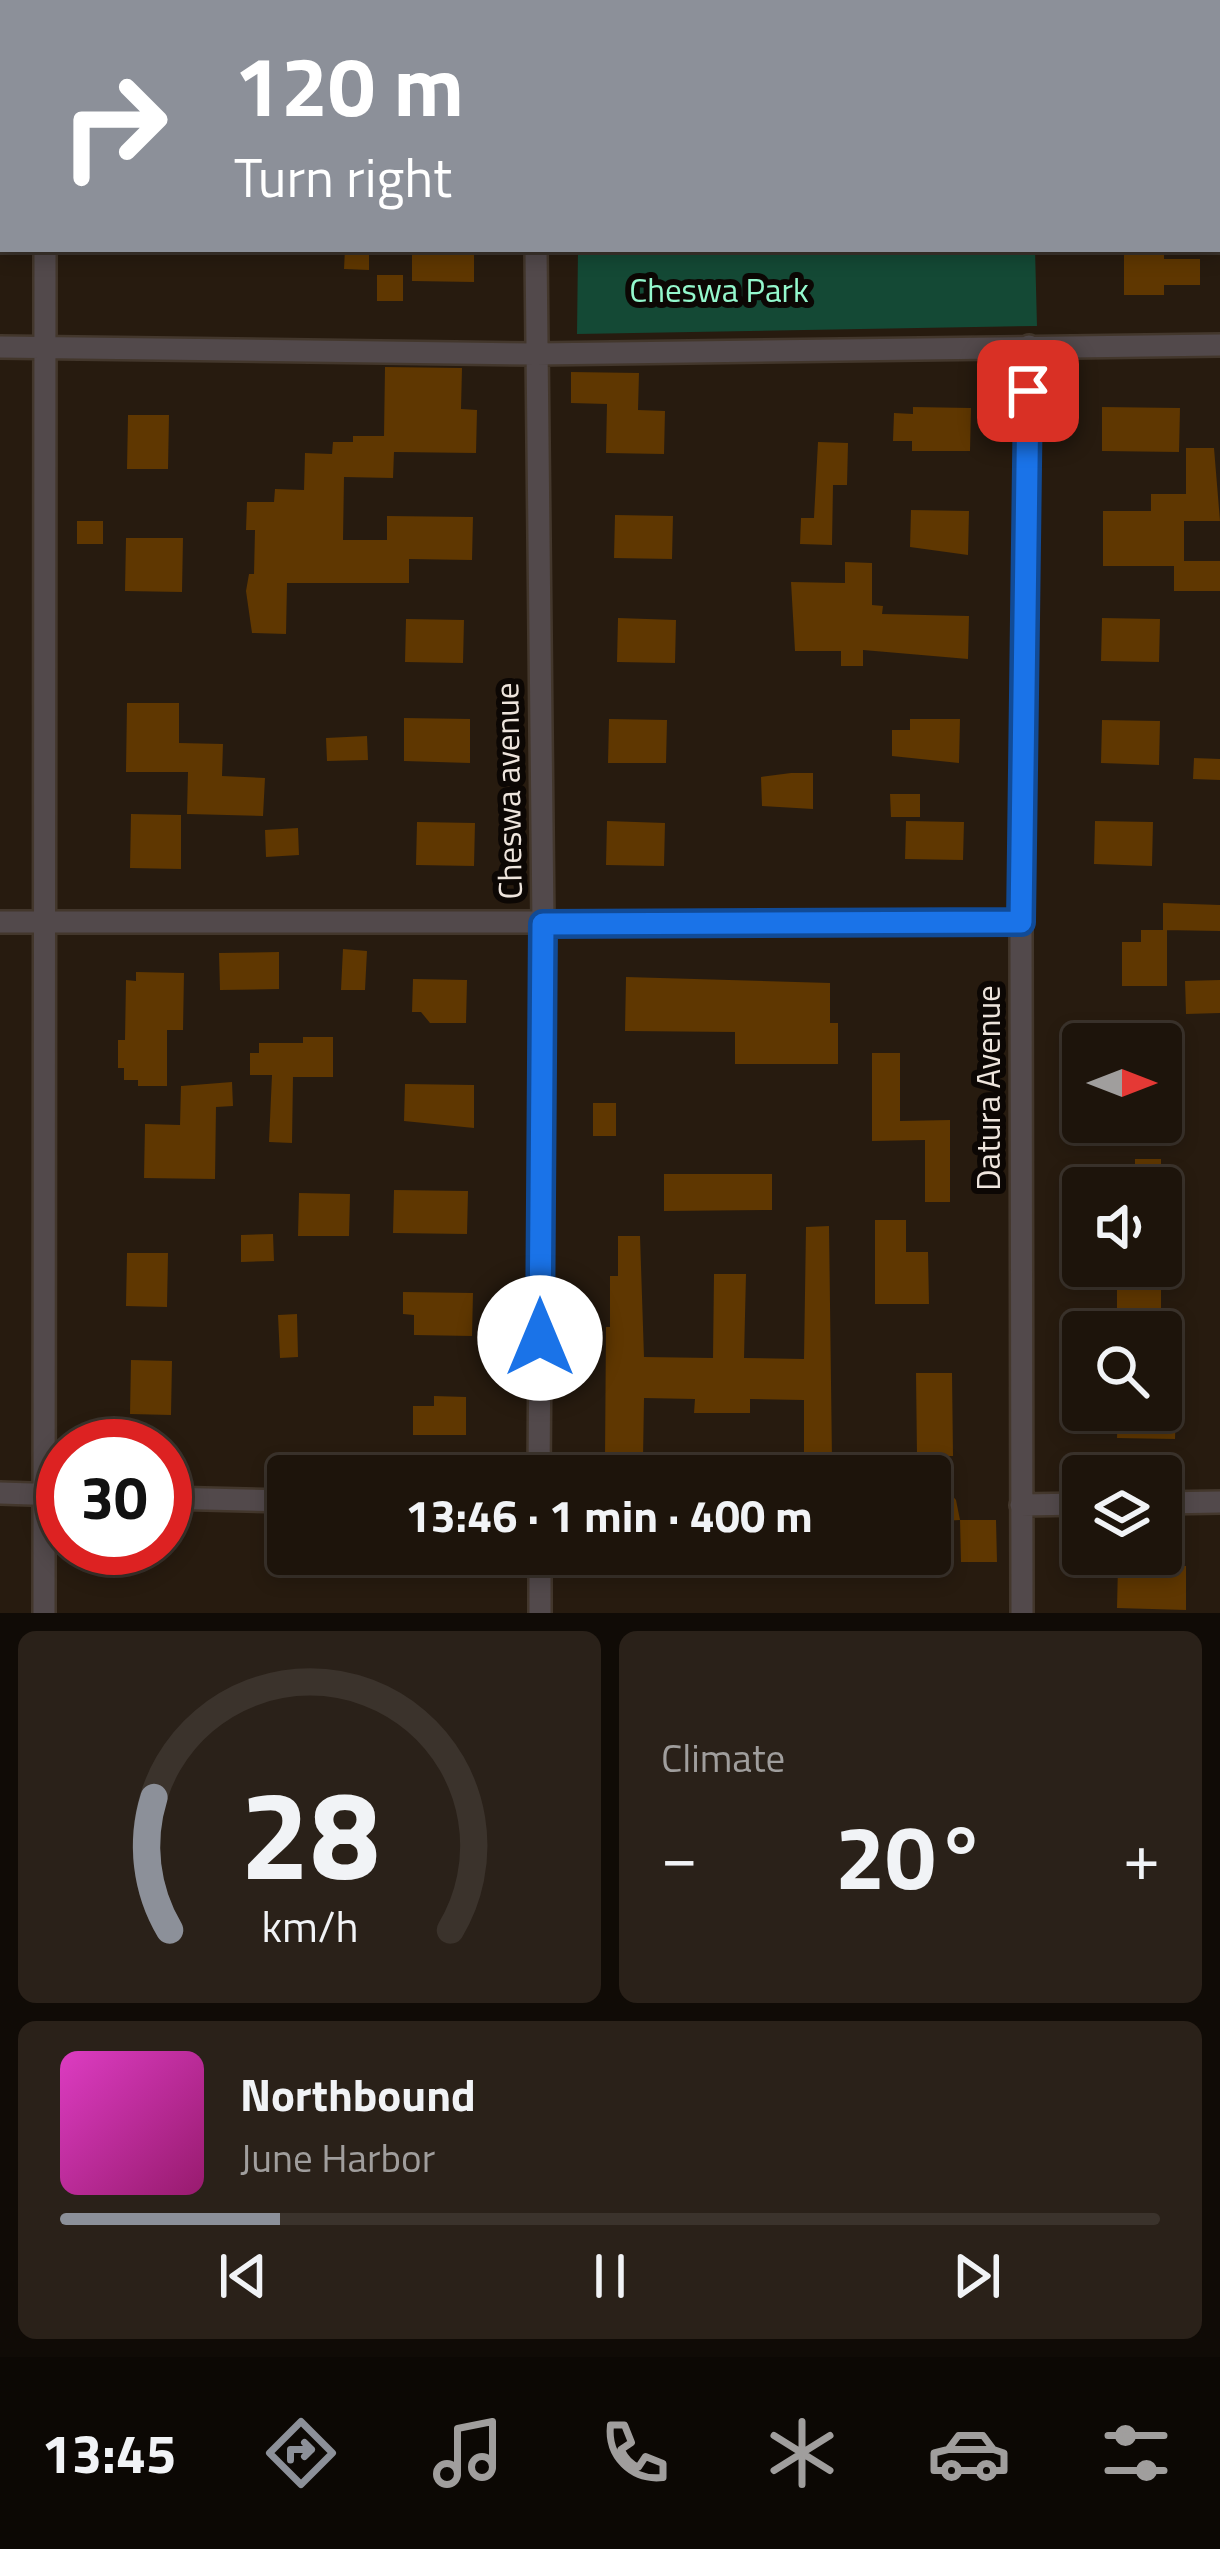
<!DOCTYPE html>
<html lang="en">
<head>
<meta charset="utf-8">
<style>
	body { margin:0; font-family:"Titillium Web",sans-serif; background:#2a2119; color:#f1f3f6; height:100vh; display:flex; flex-direction:column; font-size:45px; white-space:nowrap }
	* { box-sizing:border-box; margin:0 }
	p { font-size:39px; color:#a09e9d }
	.icon { flex:none; width:66px; height:66px; fill:none; stroke:currentColor; stroke-width:2; stroke-linecap:round; stroke-linejoin:round }
	.map { position:relative; height:1613px; overflow:hidden }
	.drawer { display:flex; flex-direction:column; gap:18px; padding:18px; background:#100b06; flex:1 }
	.drawer>* { flex:none }
	.guide { position:absolute; left:0px; top:0px; width:1221px; height:252px; box-shadow:0 6px 18px #0003,0 0 0 3px #3b332c; background:#8c9099; color:#fff; overflow:hidden }
	.needle { width:78px; rotate:90deg }
	.buttons { position:absolute; left:1062px; top:1023px; display:grid; gap:24px }
	.buttons a { display:grid; place-items:center; width:120px; height:120px; border-radius:12px; background:#1d140b; box-shadow:0 6px 18px #0003,0 0 0 3px #3b332c; font-size:60px }
	.speed { position:absolute; left:36px; top:1419px; display:flex; gap:24px; font-size:60px; font-weight:700; text-align:center }
	.speed>* { display:grid; place-content:center; width:156px; height:156px; border-radius:50%; background:#1d140b; box-shadow:0 6px 18px #0003,0 0 0 3px #3b332c; line-height:1 }
	.speed .limit { border:18px solid #d22; background:#fff; color:#111 }
	.pin { position:absolute; display:grid; place-items:center; width:102px; height:102px; color:#fff; margin:-51px; border-radius:24px; box-shadow:0 6px 18px #0006 }
	.me { position:absolute; width:132px; margin:-66px; rotate:0deg; stroke-linejoin:round; filter:drop-shadow(0 0 9px #0008) }
	.turn { display:flex; align-items:center; gap:42px; height:252px; padding:0 36px; font-size:54px }
	.turn .icon { width:156px; height:156px; stroke-width:2.5 }
	.turn b { display:block; font-size:84px; line-height:102px }
	.big { font-size:90px; font-weight:700; line-height:1.1 }
	.drawer .card { flex:1; display:flex; flex-direction:column; justify-content:center; gap:18px; min-width:0; padding:0 42px; border-radius:18px; background:#2a2119 }
	.drawer .dial { align-items:center; gap:0 }
	.dial svg { height:312px; overflow:visible; fill:none; stroke:#3b332c; stroke-width:7; stroke-linecap:round; text-anchor:middle }
	.dial text { fill:#f1f3f6; stroke:none }
	.song { display:flex; align-items:center; gap:36px }
	.cover { width:144px; height:144px; border-radius:18px; background:linear-gradient(135deg,hsl(310 70% 55%),hsl(320 70% 35%)) }
	.played { height:12px; border-radius:6px; background:linear-gradient(90deg,#8c9099 20%,#3b332c 20%) }
	.keys { display:flex; justify-content:space-around; direction:ltr }
	.heat { display:flex; justify-content:space-between; align-items:center; font-size:66px; direction:ltr }
	.drawer .tiles { flex:1; display:grid; gap:18px; grid-template-columns:1fr 1fr }
	.card:last-child { grid-column:span 2 }
	.trip { position:absolute; left:267px; top:1455px; width:684px; height:120px; border-radius:12px; background:#1d140b; box-shadow:0 6px 18px #0003,0 0 0 3px #3b332c; font-weight:700; line-height:120px; text-align:center }
	.tabs { display:flex; height:192px; justify-content:space-around; align-items:center; background:#0c0804; color:#a09e9d }
	.tabs .icon { width:84px; height:84px }
	.tabs .on { color:#8c9099 }
	.tabs b { font-size:54px; color:#f1f3f6 }
	.map>svg:first-child { display:block }
	.green { fill:#144935 }
	.building { fill:#5f3701 }
	.lines { fill:none; stroke-linecap:round; stroke-linejoin:round }
	.street-casing { stroke:#43372c; stroke-width:26 }
	.street { stroke:#52494b; stroke-width:21 }
	.route-casing { stroke:#114b97; stroke-width:30 }
	.route { stroke:#1a73e8; stroke-width:21 }
	.labels { text-anchor:middle; stroke-width:12; stroke-linejoin:round; paint-order:stroke }
	.park-label { font-size:33px; fill:#94f8cd; stroke:#0c0704 }
	.street-label { font-size:33px; fill:#eee5dd; stroke:#0c0704 }
</style>
</head>
<body>
<div class="map">
<svg width="1220" height="1613" viewBox="0 0 1220 1613">
	<rect width="100%" height="100%" fill="#271b0f"/>
	<path class="green" d="M582,0H1028V3H582Z
		M578,249H1035L1037,326L577,334Z"/>
	<path class="building" d="M345,249H369V270L344,269Z
		M412,249H474V282L412,281Z
		M1124,249H1164V259H1200V285H1164V295H1124Z
		M377,275H403V301H377Z
		M385,367L462,368L461,409L477,410L476,453L394,452L393,478L344,477L343,540H387V516L473,517L472,560L409,559V583H287L286,634L252,633L246,591L249,574H254L255,530H246L247,502H274L275,489L304,490L305,453L332,454L333,442H353V436H384Z
		M571,372L639,373L638,410L665,411L664,454L606,453L607,404L571,403Z
		M913,407L971,408L970,451H912V441H893L894,413L913,414Z
		M1102,407L1180,408L1179,452L1102,451Z
		M128,415H169L168,469H127Z
		M818,442L848,443L847,485H833L832,545L800,544L801,518H814Z
		M1186,448H1214L1220,521H1184V561H1220V591H1174V566H1103V511H1151V494H1186Z
		M911,510L969,511L968,555L910,547Z
		M615,515L673,516L672,559L614,558Z
		M77,521H103V544H77Z
		M126,538H183L182,592L125,591Z
		M845,562L872,563V605L883,606L882,614L969,616L968,659L863,650V666H841V651H795L791,582L845,583Z
		M618,618L676,620L675,663L617,662Z
		M1102,618L1160,619L1159,662L1101,661Z
		M406,619L464,620L463,663L405,662Z
		M127,703H179V743L223,744L222,776L265,778L263,816L187,814L188,772H126Z
		M404,718L470,719V763L404,761Z
		M609,719L667,720L666,763H608Z
		M910,719H960L959,763L892,756V730H910Z
		M1102,720L1160,721L1159,765L1101,763Z
		M367,736L368,760L327,761L326,738Z
		M1194,758L1220,759V780L1193,779Z
		M791,773H813V809L762,806L761,777Z
		M890,794H920V817H891Z
		M131,814L181,815V869L130,868Z
		M607,821L665,823L664,866L606,865Z
		M906,821L964,822L963,860L905,859Z
		M1095,821L1153,822L1152,866L1094,864Z
		M417,822L475,823L474,866L416,865Z
		M298,828L299,855L266,857L265,830Z
		M1163,903L1220,905V931L1163,930Z
		M1141,930H1167V986H1122V942H1141Z
		M343,949L367,951L365,990H341Z
		M279,952V989L220,990L219,953Z
		M136,972L184,973L183,1030H167V1086H138V1080H124V1068H118V1040H125L126,980L136,981Z
		M626,977L830,983V1023H838V1064H735V1032L625,1031Z
		M413,979L467,980L466,1023H430L421,1012H412Z
		M1220,980V1013L1186,1014L1185,981Z
		M303,1037H333V1077H293L292,1143L269,1142L272,1075H250V1053H259V1043H303Z
		M872,1053H900V1121L950,1120V1202H925V1140L872,1141Z
		M232,1082L233,1106L216,1107L215,1179L144,1178L145,1124L180,1125L181,1086Z
		M405,1084L474,1085V1128L404,1121Z
		M593,1103H616V1136H593Z
		M1135,1159H1161V1188H1135Z
		M664,1174H772V1210L664,1211Z
		M394,1190L468,1191L467,1234L393,1233Z
		M299,1193L350,1194L349,1236H298Z
		M875,1220H906V1252H928L929,1304H875Z
		M829,1226L832,1459H804V1400L750,1399V1413H694L695,1399L644,1398L643,1458L605,1457L606,1327H610V1276H618V1236H640L644,1357L713,1358L714,1274H746L744,1358L804,1359L806,1227Z
		M273,1234L274,1261L241,1262V1235Z
		M127,1253H168L167,1307L126,1306Z
		M1135,1273H1161V1330H1117V1286H1135Z
		M403,1292L473,1293L472,1336L414,1335V1315L403,1314Z
		M297,1314L298,1357L280,1358L278,1315Z
		M131,1360L172,1361L171,1415L130,1414Z
		M916,1373H952L953,1456H917Z
		M434,1396L466,1397V1435H413V1406H434Z
		M1118,1410H1176L1175,1439L1117,1438Z
		M940,1481L956,1500L960,1520L941,1521L933,1508L930,1493Z
		M960,1520H996L997,1562H961Z
		M1118,1565L1186,1566V1610L1117,1608Z"/>
	<g class="lines">
		<g class="street-casing">
			<path id="street" d="M45,0V3
				M537,3V0
				M536,249L543,924L539,1476
				M0,347L536,354L1220,345
				M0,922H1021
				M0,1493L63,1495
				M165,1498L288,1501
				M1161,1503L1220,1502
				M1021,1505L1083,1504
				M540,1554V1613
				M44,1613L45,249
				M1022,1613L1021,922L1029,346"/>
		</g>
		<use href="#street" class="street"/>
	</g>
	<g class="lines">
		<g class="route-casing">
			<path id="route" d="M540,1338L543,924L1021,922L1028,391"/>
		</g>
		<use href="#route" class="route"/>
	</g>
	<g class="labels">
		<g class="park-label">
			<text x="719" y="302">Cheswa Park</text>
		</g>
		<g class="street-label">
			<text transform="translate(508 791) rotate(-91)" y="12">Cheswa avenue</text>
			<text transform="translate(988 1088) rotate(-90)" y="12">Datura Avenue</text>
		</g>
	</g>
</svg>
<div class="buttons">
<a><svg class="needle" viewBox="-14 -14 28 28"><path d="M0-13l5 13h-10z" fill="#e53935"/><path d="M0 13l5-13h-10z" fill="#a09e9d"/></svg></a>
<a><svg class="icon" aria-label="sound" viewBox="0 0 24 24"><path d="M4 9h4l5-4v14l-5-4H4zM17 9q2 3 0 6"/></svg></a>
<a><svg class="icon" aria-label="search" viewBox="0 0 24 24"><circle cx="10" cy="10" r="6"/><path d="M15 15l6 6"/></svg></a>
<a><svg class="icon" aria-label="layers" viewBox="0 0 24 24"><path d="M12 4l9 5-9 5-9-5zM3 14l9 5 9-5"/></svg></a>
</div>
<div class="speed"><div class="limit">30</div></div>
<div class="pin" style="left:1028px;top:391px;background:#d93025"><svg class="icon" aria-label="arrive" viewBox="0 0 24 24"><path d="M6 21V4h12l-3 4 3 4H6"/></svg></div>
<svg class="me" style="left:540px;top:1338px" viewBox="-20 -20 40 40"><circle r="19" fill="#fff"/><path d="M0-13L10 11 0 6-10 11z" fill="#1a73e8"/></svg>
<div class="trip">13:46 · 1 min · 400 m</div>
<div class="guide">
<div class="turn"><svg class="icon" aria-label="right" viewBox="0 0 24 24"><path d="M7 20v-9h11M14 6l5 5-5 5"/></svg><div><b>120 m</b>Turn right</div></div>
</div>
</div>
<section class="drawer">
<div class="tiles">
<div class="card dial"><svg viewBox="0 0 100 80">
<path d="M14 69A42 42 0 1 1 86 69"/>
<path d="M14 69A42 42 0 0 1 10 35" stroke="#8c9099"/>
<text x="50" y="56" font-size="32" font-weight="700">28</text>
<text x="50" y="72" font-size="11">km/h</text>
</svg></div>
<div class="card"><p>Climate</p>
<div class="heat"><a>−</a><b class="big">20°</b><a>+</a></div>
</div>
<div class="card">
<div class="song"><i class="cover"></i><div><b>Northbound</b><p>June Harbor</p></div></div>
<div class="played"></div>
<div class="keys"><svg class="icon" aria-label="previous" viewBox="0 0 24 24"><path d="M18 5L8 12l10 7zM5 5v14"/></svg><svg class="icon" aria-label="pause" viewBox="0 0 24 24"><path d="M8 5v14M16 5v14"/></svg><svg class="icon" aria-label="next" viewBox="0 0 24 24"><path d="M6 5l10 7-10 7zM19 5v14"/></svg></div>
</div>
</div>
</section>
<nav class="tabs">
<b>13:45</b>
<svg class="icon on" aria-label="directions" viewBox="0 0 24 24"><path d="M12 3l9 9-9 9-9-9zM9 14v-3h6M13 9l2 2-2 2"/></svg>
<svg class="icon" aria-label="music" viewBox="0 0 24 24"><path d="M9 18V5l10-2v13"/><circle cx="6" cy="18" r="3"/><circle cx="16" cy="16" r="3"/></svg>
<svg class="icon" aria-label="phone" viewBox="0 0 24 24"><path d="M5 4h4l2 5-3 2q2 4 5 5l2-3 5 2v4C11 20 4 13 5 4z"/></svg>
<svg class="icon" aria-label="climate" viewBox="0 0 24 24"><path d="M12 3v18M4 7l16 10M4 17L20 7"/></svg>
<svg class="icon" aria-label="car" viewBox="0 0 24 24"><path d="M5 17H2v-5l4-1 3-4h7l3 4 3 1v5h-3M9 17h6M6 11h13"/><circle cx="7" cy="17" r="2"/><circle cx="17" cy="17" r="2"/></svg>
<svg class="icon" aria-label="filters" viewBox="0 0 24 24"><path d="M4 7h16M4 17h16"/><circle cx="9" cy="7" r="2"/><circle cx="15" cy="17" r="2"/></svg>
</nav>
</body>
</html>
